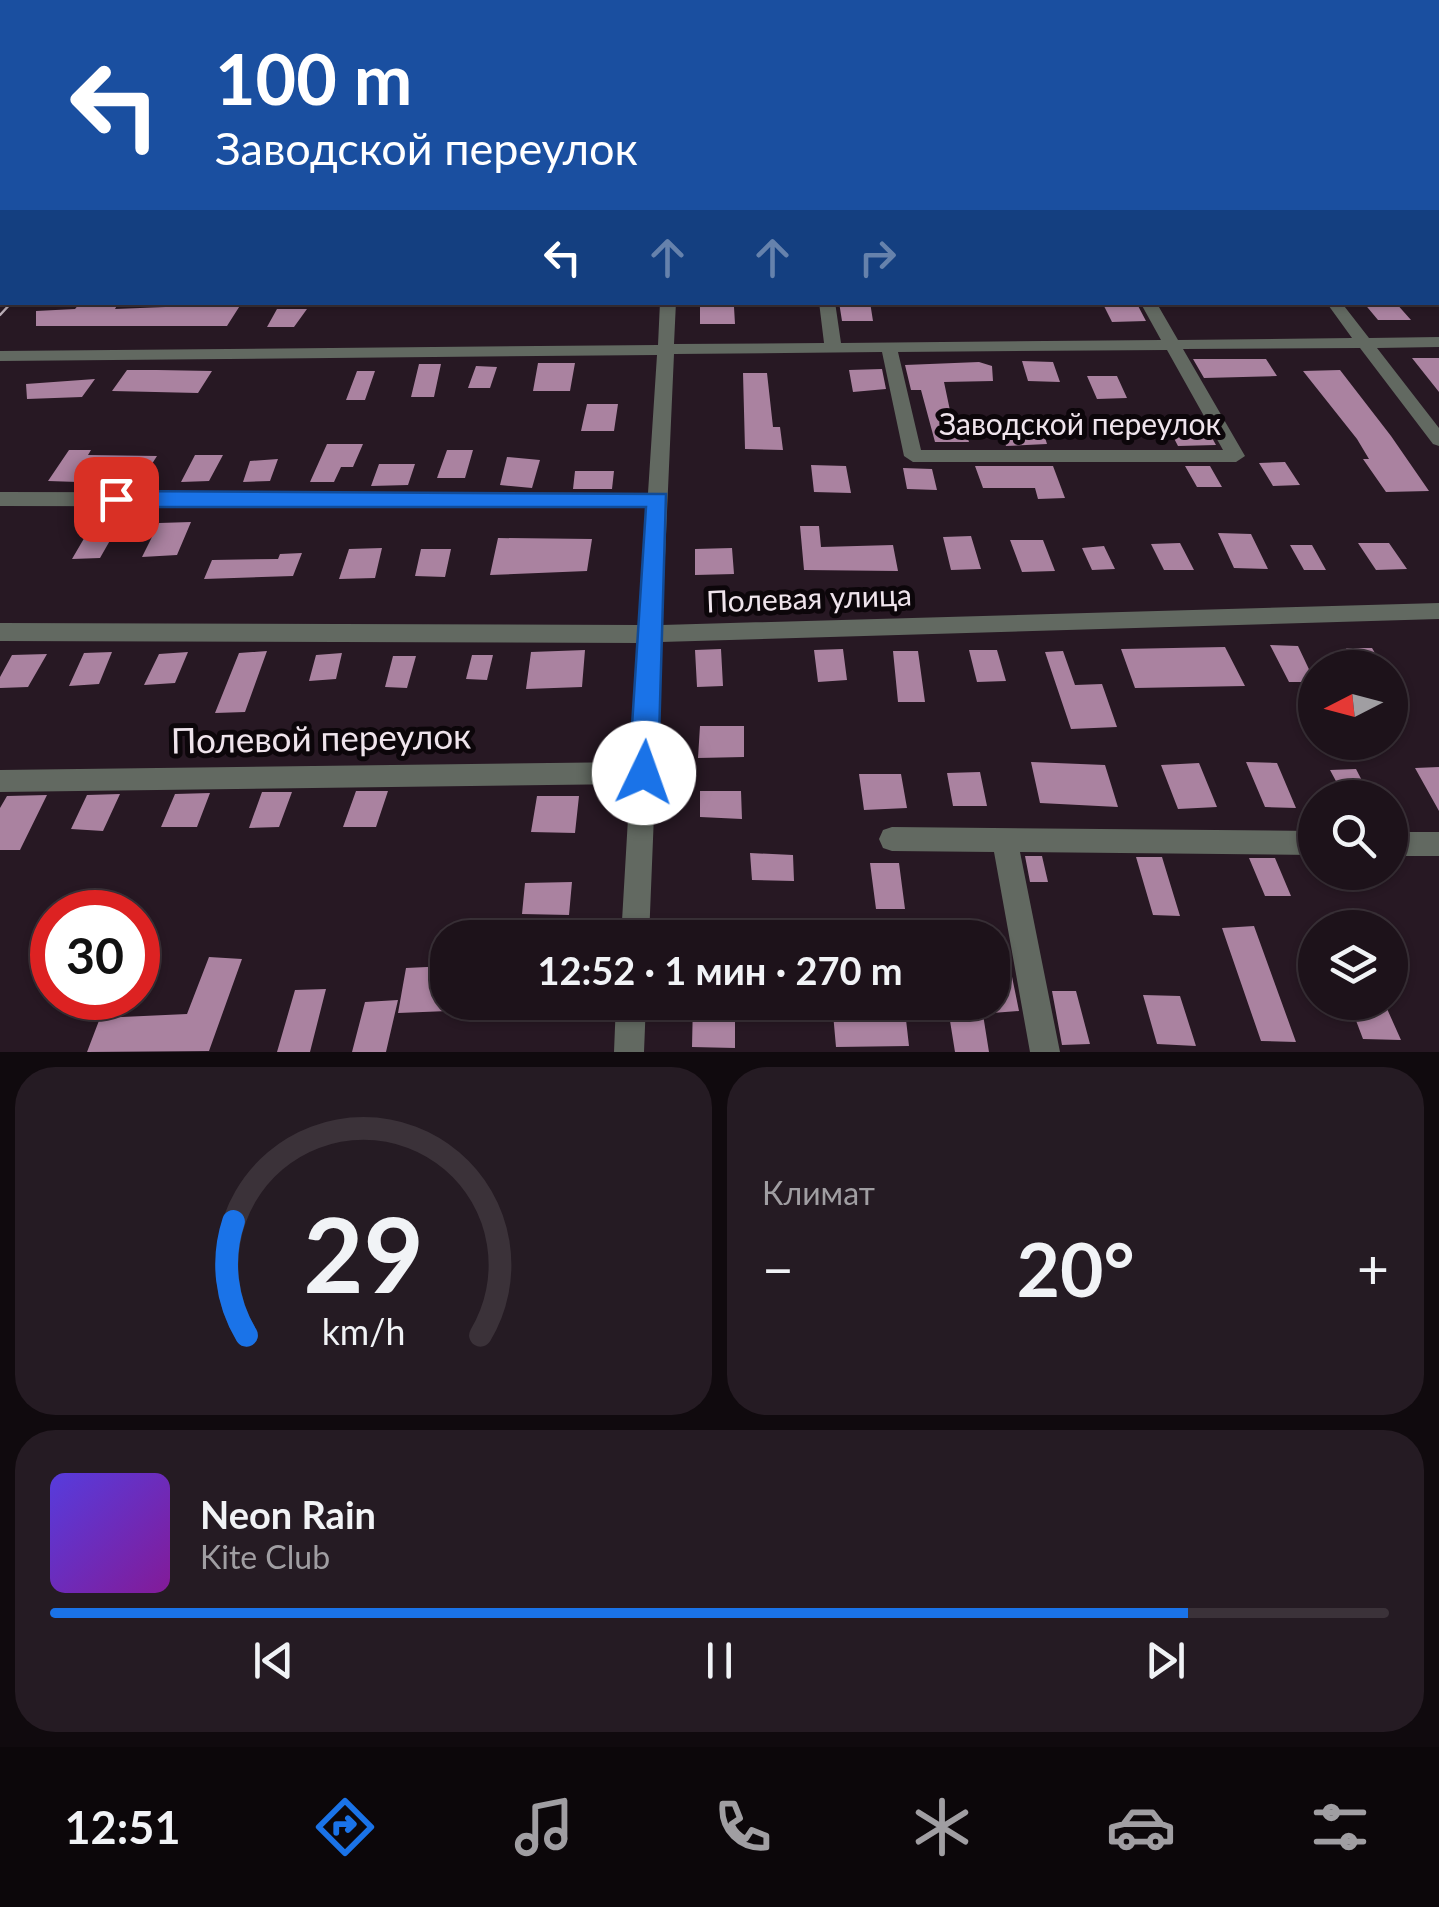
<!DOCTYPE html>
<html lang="ru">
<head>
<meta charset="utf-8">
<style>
	body { margin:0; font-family:Lato,sans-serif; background:#251b23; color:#f1f3f6; height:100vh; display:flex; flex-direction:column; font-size:38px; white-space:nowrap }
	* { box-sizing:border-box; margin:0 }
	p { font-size:32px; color:#a09ea2 }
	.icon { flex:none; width:55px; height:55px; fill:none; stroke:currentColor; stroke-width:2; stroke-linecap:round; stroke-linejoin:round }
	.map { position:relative; height:1052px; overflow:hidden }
	.side { display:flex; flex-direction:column; gap:15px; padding:15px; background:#100a0e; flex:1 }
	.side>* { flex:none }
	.guide { position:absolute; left:0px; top:0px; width:1440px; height:305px; box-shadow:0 2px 8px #0004,0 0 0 2px #3b3239; background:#1a4fa0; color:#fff; overflow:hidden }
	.needle { width:65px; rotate:264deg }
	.tools { position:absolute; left:1298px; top:650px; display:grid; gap:20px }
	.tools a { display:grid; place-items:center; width:110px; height:110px; border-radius:50%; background:#1d121a; box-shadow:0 2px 8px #0004,0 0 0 2px #3b3239; font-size:50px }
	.speed { position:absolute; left:30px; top:890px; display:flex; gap:20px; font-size:50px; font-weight:700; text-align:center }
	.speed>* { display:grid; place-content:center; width:130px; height:130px; border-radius:50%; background:#1d121a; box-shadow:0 2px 8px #0004,0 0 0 2px #3b3239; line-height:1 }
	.speed .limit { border:15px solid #d22; background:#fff; color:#111 }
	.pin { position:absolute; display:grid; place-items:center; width:85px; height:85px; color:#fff; margin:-42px; border-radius:20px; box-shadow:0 5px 15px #0006 }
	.me { position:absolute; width:110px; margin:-55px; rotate:3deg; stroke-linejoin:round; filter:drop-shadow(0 0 8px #0008) }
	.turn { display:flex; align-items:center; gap:35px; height:210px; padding:0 50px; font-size:45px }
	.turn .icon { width:130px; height:130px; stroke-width:2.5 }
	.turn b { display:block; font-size:70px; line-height:85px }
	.lanes { display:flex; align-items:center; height:95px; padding:0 50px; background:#0003; justify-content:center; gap:50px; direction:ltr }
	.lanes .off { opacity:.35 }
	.big { font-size:75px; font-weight:700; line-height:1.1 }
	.side .card { flex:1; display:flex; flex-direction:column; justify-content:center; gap:15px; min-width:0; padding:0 35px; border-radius:40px; background:#251b23 }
	.side .dial { align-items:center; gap:0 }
	.dial svg { height:260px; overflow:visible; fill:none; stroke:#3b3239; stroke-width:7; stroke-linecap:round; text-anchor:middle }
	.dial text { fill:#f1f3f6; stroke:none }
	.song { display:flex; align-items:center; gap:30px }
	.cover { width:120px; height:120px; border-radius:15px; background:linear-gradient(135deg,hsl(250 70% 55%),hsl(290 70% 35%)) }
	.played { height:10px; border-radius:5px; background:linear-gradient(90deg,#1a73e8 85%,#3b3239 85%) }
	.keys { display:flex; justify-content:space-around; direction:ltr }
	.heat { display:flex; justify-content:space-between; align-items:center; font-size:55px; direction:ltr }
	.side .tiles { flex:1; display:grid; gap:15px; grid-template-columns:1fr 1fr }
	.card:last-child { grid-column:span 2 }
	.trip { position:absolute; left:430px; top:920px; width:580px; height:100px; border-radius:40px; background:#1d121a; box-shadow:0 2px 8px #0004,0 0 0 2px #3b3239; font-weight:700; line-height:100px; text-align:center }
	.tabs { display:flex; height:160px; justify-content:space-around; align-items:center; background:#0c070a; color:#a09ea2 }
	.tabs .icon { width:70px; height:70px }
	.tabs .current { color:#1a73e8 }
	.tabs b { font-size:45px; color:#f1f3f6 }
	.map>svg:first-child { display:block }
	.building { fill:#aa82a0 }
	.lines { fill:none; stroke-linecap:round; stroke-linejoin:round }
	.street { fill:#626961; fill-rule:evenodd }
	.primary { fill:#a8b6a6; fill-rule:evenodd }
	.tram { stroke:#bcb0b9; stroke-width:2.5 }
	.route { fill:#1a73e8; stroke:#114b97; stroke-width:2.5 }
	.labels { text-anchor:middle; stroke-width:10; stroke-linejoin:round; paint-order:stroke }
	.street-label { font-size:30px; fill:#efe4ec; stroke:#0c060a }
	.near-street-label { font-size:35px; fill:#efe4ec; stroke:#0c060a }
</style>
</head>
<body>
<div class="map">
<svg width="1439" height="1052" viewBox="0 0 1439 1052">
	<rect width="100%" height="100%" fill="#271823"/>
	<path class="building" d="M81,302H119L115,309L241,304L227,326H36V311L75,309Z
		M839,302H870L873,321H842Z
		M1102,302H1136L1146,321L1112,322Z
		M1363,302H1395L1411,320H1378Z
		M700,307H734L735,324H700Z
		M277,309H307L294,327H267Z
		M1412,358H1439V392Z
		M1193,359H1266L1277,376L1204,378Z
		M1022,361L1053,362L1060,382L1028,381Z
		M979,362L992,366L993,381L944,382L952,420H962L969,442H935L921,390H911L905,365Z
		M538,363H575L570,391H533Z
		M419,364H441L434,397H411Z
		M476,366L497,367L490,388H468Z
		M882,369L886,389L853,392L849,370Z
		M127,370H157L212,371L198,393L112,391Z
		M1340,370L1391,436L1429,491L1386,492L1363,459H1369L1357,439L1303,371Z
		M357,371H375L365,400H346Z
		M743,373H767L773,427H780L783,450L745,449Z
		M1087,376H1117L1127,398L1097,399Z
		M95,379L82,397L27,399L26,384Z
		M587,404H618L614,431H581Z
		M998,418H1039L1047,444L1006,446Z
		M1165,421H1187L1191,428L1206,427L1216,445L1178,446Z
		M327,444H363L353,467H341L334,482H310Z
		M69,450H91L88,455L157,456L139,484L48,481Z
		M447,450H473L465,478H437Z
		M195,455H223L209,481L181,482Z
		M507,457L540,460L532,488L500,485Z
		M278,459L270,481L243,482L250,461Z
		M1285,462L1300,485L1273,486L1259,463Z
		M379,464H415L408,485L371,486Z
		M811,465L846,466L851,493L814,492Z
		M975,466H1053L1065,498L1038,499L1035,488H983Z
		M1185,466H1210L1222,487H1197Z
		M903,468L932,469L937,490L907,489Z
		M575,471H614L612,489H573Z
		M191,522L177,555L142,557L159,523Z
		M93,523H120L100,558L72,559Z
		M800,526H819L821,547L893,545L898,571L804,570Z
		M1218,533L1251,534L1268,569L1234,568Z
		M971,536L981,569L951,570L943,537Z
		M498,538L592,539L587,571L490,575Z
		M1010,540H1043L1055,571L1022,572Z
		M1180,543L1194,570H1164L1151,544Z
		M1358,543H1389L1407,569L1376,570Z
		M1290,545H1312L1326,570H1304Z
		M1104,546L1115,569L1092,570L1082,548Z
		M382,548L375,578L339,579L349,549Z
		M732,548L734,574L695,575V549Z
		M421,549H451L445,577L415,576Z
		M302,553L293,576L204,579L212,560L278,559L280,554Z
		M1270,645L1298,646L1315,682H1289Z
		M1225,647L1245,686L1135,688L1121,649Z
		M1346,648H1372L1384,668H1359Z
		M721,649L723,686L697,687L695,650Z
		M843,649L847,680L818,682L814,650Z
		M585,650L582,687L526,689L531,652Z
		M969,650H997L1006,681L977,682Z
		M267,651L245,712L215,713L239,653Z
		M893,651H918L925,702H898Z
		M1063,651L1075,685L1102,684L1117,727L1071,729L1045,652Z
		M112,652L99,684L69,686L84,653Z
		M188,652L175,683L144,685L159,654Z
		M342,653L336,679L309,681L316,655Z
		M47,654L28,687L0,688V677L12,655Z
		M472,655H493L487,680L466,679Z
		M393,656H416L407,688L385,687Z
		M700,726H744V757L698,758Z
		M1031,762L1105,765L1118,807L1040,803Z
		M1246,762L1277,763L1296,808L1265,807Z
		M1199,763L1217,807L1178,809L1161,765Z
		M1439,767V811L1415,768Z
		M1356,769L1371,798H1345L1330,770Z
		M980,772L987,806H953L947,773Z
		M859,774H901L907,808L864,810Z
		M356,791H388L376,827H343Z
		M700,791H741L742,819L700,817Z
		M262,792H292L279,827L249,828Z
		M210,793L197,827H161L175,794Z
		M120,794L103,831L71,829L87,795Z
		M47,795L20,850H0V808L7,796Z
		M537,796H579L575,833L531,832Z
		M750,853L793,855L794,881L752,880Z
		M1025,856H1042L1048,882H1030Z
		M1136,857H1162L1180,916L1153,915Z
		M1249,858H1275L1291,896H1265Z
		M870,863H899L905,909H876Z
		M572,882L569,915L522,914L525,883Z
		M1254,926L1296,1042L1261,1041L1222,928Z
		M209,957L242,959L209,1051L87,1052L100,1018L187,1014Z
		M448,966V1011L398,1013L406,968Z
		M1010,967L1019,1011L992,1013V968Z
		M326,989L310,1052H277L295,990Z
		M1052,991H1076L1090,1044L1062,1045Z
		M1143,995L1180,996L1196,1046L1157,1044Z
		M398,1000L386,1052H352L365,1002Z
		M693,1002H735V1048L692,1047Z
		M832,1002H904L909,1046L836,1047Z
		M947,1002H981L989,1052H955Z
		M1349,1002H1384L1401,1040L1363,1039Z"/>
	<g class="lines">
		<path class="street" d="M424,0H459L461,2H427Z
			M1103,0H1136L1138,2H1106Z
			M1438,20H1439V26H1438Z
			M0,77H2V83H0Z
			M1438,79H1439V85H1438Z
			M0,184H2V192H0Z
			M1438,186H1439V194H1438Z
			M1438,253H1439V262H1438Z
			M660,302H676L674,344L824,343L819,302H835L841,343L1161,340L1140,302H1156L1178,340L1352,338L1326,302H1341L1369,338L1439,337V347L1377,348L1439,428V446L1433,444L1360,348L1183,349L1245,456L1236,462H913L904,456L882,352L674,354L662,625L1439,603V619L661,642L649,938H621L630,784L0,792V770L632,762L639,643L0,641V623L640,625L648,507L0,506V492L648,493L657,355L0,361V351L658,345ZM1167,350L1223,450H921L898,352Z
			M892,827L1315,831V855L1020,852L1060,1052H1030L994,852L892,851L883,848L879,839L883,830Z
			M1390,832H1439V856H1390Z
			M616,1002H646L644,1052H614Z"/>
		<path class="primary" d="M0,35L2,36V44L0,43Z
			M1438,147L1439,148V158L1438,157Z"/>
		<path class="tram" d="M326,2L330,0
			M0,315L12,302"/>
	</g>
	<path class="route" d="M116,491L666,494L658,773L653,782L644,785L634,782L629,773L646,507H116L105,499Z"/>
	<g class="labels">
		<g class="street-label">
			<text x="1080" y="435">Заводской переулок</text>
			<text transform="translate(809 599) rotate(-2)" y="10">Полевая улица</text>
		</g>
		<g class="near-street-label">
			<text transform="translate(321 739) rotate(-1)" y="12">Полевой переулок</text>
		</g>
	</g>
</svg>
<div class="tools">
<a><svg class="needle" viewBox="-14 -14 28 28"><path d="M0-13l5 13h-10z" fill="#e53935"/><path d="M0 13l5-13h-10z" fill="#a09ea2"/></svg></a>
<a><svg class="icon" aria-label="search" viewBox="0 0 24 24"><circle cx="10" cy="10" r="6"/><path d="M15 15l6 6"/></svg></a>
<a><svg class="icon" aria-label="layers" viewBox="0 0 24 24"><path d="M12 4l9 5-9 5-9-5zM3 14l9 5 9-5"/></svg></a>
</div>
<div class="speed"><div class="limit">30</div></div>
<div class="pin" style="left:116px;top:499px;background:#d93025"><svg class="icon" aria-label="arrive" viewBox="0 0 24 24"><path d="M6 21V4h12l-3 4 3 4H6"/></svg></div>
<svg class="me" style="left:644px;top:773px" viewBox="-20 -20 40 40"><circle r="19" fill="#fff"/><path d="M0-13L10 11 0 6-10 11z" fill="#1a73e8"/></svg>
<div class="trip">12:52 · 1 мин · 270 m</div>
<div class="guide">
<div class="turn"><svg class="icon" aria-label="left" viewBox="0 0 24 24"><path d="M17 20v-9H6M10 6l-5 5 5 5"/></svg><div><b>100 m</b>Заводской переулок</div></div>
<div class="lanes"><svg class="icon" aria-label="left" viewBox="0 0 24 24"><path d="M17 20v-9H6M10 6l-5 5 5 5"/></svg><svg class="icon off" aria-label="ahead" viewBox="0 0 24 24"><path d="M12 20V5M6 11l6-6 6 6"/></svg><svg class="icon off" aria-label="ahead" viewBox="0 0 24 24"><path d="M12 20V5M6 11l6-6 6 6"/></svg><svg class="icon off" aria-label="right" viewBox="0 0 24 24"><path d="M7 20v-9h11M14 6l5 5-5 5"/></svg></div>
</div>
</div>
<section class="side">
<div class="tiles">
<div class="card dial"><svg viewBox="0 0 100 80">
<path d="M14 69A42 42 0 1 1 86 69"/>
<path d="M14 69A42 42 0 0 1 10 34" stroke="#1a73e8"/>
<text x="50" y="56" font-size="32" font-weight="700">29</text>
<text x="50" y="72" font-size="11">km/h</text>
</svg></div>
<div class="card"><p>Климат</p>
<div class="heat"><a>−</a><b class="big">20°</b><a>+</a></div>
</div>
<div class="card">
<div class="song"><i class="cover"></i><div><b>Neon Rain</b><p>Kite Club</p></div></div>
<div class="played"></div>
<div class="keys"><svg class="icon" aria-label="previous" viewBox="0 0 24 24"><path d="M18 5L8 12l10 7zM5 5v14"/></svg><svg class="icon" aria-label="pause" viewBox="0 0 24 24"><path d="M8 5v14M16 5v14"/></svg><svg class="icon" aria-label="next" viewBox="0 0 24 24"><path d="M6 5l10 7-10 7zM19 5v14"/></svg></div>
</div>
</div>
</section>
<nav class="tabs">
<b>12:51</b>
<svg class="icon current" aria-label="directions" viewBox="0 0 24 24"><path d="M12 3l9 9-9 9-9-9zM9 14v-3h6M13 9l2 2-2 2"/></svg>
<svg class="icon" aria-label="music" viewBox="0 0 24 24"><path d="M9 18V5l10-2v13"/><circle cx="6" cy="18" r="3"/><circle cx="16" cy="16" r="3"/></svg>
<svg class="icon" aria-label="phone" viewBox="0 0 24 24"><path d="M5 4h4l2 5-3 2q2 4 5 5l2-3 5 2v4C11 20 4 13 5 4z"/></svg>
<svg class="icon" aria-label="climate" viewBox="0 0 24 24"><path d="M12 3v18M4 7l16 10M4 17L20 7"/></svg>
<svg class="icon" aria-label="car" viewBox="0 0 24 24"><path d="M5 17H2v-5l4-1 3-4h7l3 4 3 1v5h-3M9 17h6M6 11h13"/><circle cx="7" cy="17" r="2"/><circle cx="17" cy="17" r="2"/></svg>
<svg class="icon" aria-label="filters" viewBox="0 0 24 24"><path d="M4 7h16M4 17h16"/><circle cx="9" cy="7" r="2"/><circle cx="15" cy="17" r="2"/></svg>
</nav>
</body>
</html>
